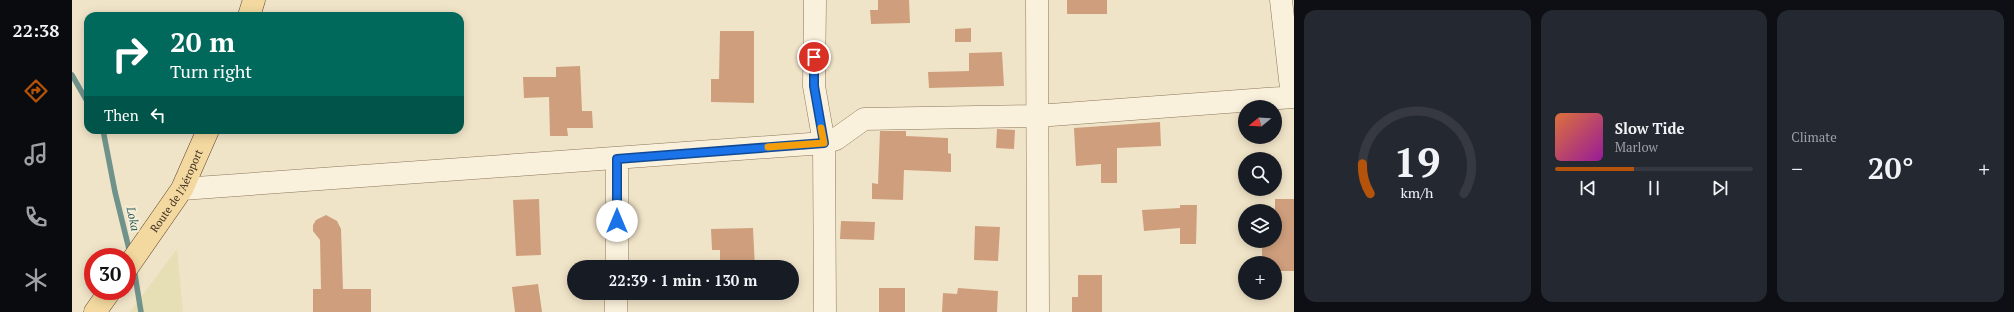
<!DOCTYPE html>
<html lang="en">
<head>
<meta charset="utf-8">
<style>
	body { margin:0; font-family:"PT Serif",serif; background:#242831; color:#f1f3f6; height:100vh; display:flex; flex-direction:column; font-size:15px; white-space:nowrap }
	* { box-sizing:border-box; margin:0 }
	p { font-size:13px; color:#9ea1a6 }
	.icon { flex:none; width:22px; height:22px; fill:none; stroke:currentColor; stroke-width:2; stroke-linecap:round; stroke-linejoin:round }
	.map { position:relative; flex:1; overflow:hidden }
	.side { display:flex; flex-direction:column; gap:10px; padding:10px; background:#0d0f14; width:720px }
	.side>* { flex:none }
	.banner { position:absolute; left:12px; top:12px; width:380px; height:122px; border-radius:12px; box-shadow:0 2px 10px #0003; background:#00695c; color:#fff; overflow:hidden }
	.needle { width:26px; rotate:252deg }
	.tools { position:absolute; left:1166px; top:100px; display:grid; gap:8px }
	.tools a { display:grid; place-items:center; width:44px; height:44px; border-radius:50%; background:#171b24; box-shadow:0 2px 10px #0003; font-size:20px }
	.speed { position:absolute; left:12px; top:248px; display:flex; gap:8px; font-size:20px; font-weight:700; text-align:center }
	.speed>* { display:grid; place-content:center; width:52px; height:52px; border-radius:50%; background:#171b24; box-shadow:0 2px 10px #0003; line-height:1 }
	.speed .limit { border:6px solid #d22; background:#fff; color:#111 }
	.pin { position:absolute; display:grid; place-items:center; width:34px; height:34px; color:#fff; margin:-17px; border:2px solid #fff; border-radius:50%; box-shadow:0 1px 4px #0007 }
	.me { position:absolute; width:44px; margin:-22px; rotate:0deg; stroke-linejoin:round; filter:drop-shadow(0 0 3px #0008) }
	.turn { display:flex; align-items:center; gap:14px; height:84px; padding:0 20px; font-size:18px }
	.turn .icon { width:52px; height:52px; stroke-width:2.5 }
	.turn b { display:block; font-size:28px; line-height:34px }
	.then { display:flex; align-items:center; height:38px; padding:0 20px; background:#0003; gap:8px; font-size:15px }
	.big { font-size:30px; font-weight:700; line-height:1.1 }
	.side .tile { flex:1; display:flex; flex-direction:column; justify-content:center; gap:6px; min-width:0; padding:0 14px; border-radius:12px; background:#242831 }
	.side .dial { align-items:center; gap:0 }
	.dial svg { height:104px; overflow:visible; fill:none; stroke:#363941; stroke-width:7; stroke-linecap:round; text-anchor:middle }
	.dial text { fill:#f1f3f6; stroke:none }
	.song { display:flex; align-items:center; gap:12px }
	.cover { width:48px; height:48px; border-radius:6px; background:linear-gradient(135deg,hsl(20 70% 55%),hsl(300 70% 35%)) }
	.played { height:4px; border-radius:2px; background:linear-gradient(90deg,#b45309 40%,#363941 40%) }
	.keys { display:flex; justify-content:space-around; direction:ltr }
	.heat { display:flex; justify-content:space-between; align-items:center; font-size:22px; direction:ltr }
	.side .tiles { flex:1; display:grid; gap:10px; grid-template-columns:repeat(3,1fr) }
	.trip { position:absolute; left:495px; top:260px; width:232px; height:40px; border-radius:20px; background:#171b24; box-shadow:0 2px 10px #0003; font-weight:700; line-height:40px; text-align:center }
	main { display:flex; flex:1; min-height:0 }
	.tabs { display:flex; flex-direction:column; width:72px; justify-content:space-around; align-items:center; background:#090b0e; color:#9ea1a6 }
	.tabs .icon { width:28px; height:28px }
	.tabs .on { color:#b45309 }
	.tabs b { font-size:18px; color:#f1f3f6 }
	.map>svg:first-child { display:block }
	.farmland { fill:#e6deb5 }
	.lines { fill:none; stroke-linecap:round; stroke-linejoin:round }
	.stream { stroke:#6f938a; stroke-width:5.5 }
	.building { fill:#cf9f7d }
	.minor-casing { stroke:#8d765c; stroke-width:23 }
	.major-casing { stroke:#5b4430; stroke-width:23 }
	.minor { stroke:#faf1dc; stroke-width:22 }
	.major { stroke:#f3d9a0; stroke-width:22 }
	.route-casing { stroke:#114b97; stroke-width:10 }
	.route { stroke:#1a73e8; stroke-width:7 }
	.slow { stroke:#f59e0b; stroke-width:7 }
	.labels { text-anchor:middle; stroke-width:4; stroke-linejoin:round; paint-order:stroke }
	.street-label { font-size:11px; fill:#3d2e20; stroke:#f7eed8 }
	.water-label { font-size:12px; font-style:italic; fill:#2f5d5a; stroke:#f7eed8 }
</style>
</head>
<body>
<main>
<nav class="tabs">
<b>22:38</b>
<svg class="icon on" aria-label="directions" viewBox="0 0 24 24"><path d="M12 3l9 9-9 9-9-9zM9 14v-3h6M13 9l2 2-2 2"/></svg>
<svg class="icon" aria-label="music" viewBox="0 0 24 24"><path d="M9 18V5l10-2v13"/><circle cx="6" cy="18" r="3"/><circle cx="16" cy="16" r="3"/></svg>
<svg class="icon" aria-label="phone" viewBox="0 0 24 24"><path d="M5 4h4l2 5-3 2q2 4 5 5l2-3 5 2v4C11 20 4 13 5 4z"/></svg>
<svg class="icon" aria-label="climate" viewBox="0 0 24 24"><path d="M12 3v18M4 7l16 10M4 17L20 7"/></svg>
</nav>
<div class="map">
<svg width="1222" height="312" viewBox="0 0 1222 312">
	<rect width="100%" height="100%" fill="#f0e4c8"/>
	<path class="farmland" d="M105,249L111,312H58Z"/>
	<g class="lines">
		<path class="stream" d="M0,75L16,103
			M31,130L43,192L58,253
			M62,269L69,312"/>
	</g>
	<path class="building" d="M806,0H837L838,23L799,24L798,10H806Z
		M995,0H1035V14H995Z
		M899,28V42H883V29Z
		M648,31H682V103L639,102V79H647Z
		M930,52L932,86L857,88L856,72L897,71V53Z
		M508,66L510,111H520L521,128H495L496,136H478L477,97L452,98L451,77H484V67Z
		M1088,122L1089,146L1045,148V183H1029V164L1004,166L1002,128Z
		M925,129L943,130L942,149L924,148Z
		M808,131H834V136L876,138V153L879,154V172L832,170L831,200L800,199V183L806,184Z
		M467,199L469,255L444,256L441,200Z
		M1203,199H1222V271H1203V263H1190V241H1203Z
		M1108,205H1125L1124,244H1108V228L1072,231L1070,210L1108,208Z
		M254,215L265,221L269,229L271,289H299V312H241V289H249L248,240L241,231V225L244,220Z
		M769,221L803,222L802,240L768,239Z
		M903,226L928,227L926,261L902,260Z
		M681,228L683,267H648V250H640L639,229Z
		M1006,275H1030V312H1000V297H1006Z
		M466,284L470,312H443L440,287Z
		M807,288H833V312H807Z
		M886,288L926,291L925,312H870L871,293L885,294Z
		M649,293H683L684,299L649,300Z"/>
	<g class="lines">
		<g class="minor-casing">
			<path id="minor" d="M743,0L742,86L752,143L753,312
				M965,0L966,312
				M1209,0L1220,97
				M110,189L752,143L764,139L792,119L965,116L1222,97
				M545,267V159
				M544,312V293"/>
		</g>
		<g class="major-casing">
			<g id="major">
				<path d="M177,16L182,0"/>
				<path id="s1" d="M55,268L110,189L136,130"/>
				<path d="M23,312L38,291"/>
			</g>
		</g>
		<use href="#minor" class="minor"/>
		<use href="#major" class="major"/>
	</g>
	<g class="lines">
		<g class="route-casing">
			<path id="route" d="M545,221V159L752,143L742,86V57"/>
		</g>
		<use href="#route" class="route"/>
		<path class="slow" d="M696,147L752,143L749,128"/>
	</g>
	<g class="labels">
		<g class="street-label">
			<text dy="4" stroke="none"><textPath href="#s1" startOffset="92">Route de l'Aéroport</textPath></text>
		</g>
		<g class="water-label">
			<text transform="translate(61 219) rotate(78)" y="4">Loka</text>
		</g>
	</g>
</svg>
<div class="tools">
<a><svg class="needle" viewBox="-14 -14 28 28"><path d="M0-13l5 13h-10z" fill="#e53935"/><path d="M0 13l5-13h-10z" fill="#9ea1a6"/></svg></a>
<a><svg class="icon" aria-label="search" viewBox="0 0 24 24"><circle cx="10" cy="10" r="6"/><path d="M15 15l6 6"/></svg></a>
<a><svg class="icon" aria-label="layers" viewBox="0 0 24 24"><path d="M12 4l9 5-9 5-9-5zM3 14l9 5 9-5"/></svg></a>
<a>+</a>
</div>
<div class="speed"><div class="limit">30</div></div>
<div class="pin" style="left:742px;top:57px;background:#d93025"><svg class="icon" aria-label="arrive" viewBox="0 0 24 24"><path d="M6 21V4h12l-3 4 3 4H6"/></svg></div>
<svg class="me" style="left:545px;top:221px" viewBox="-20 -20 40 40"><circle r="19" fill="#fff"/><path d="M0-13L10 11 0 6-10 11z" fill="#1a73e8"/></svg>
<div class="trip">22:39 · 1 min · 130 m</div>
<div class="banner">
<div class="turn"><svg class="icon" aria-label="right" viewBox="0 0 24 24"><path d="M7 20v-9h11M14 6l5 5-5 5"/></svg><div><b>20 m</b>Turn right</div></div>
<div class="then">Then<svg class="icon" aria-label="left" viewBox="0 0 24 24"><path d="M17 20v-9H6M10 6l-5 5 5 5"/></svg></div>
</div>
</div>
<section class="side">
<div class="tiles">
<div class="tile dial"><svg viewBox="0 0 100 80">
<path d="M14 69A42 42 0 1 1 86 69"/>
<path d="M14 69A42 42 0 0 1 8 46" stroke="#b45309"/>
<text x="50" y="56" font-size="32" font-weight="700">19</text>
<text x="50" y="72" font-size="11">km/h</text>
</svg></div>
<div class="tile">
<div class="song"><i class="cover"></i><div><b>Slow Tide</b><p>Marlow</p></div></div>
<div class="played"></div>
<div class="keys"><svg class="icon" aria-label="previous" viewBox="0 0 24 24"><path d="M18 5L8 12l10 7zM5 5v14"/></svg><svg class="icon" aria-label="pause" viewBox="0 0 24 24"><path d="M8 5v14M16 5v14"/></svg><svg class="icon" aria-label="next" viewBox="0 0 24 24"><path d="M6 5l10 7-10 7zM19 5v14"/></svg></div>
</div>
<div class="tile"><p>Climate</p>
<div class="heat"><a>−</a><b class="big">20°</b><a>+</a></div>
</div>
</div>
</section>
</main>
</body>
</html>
